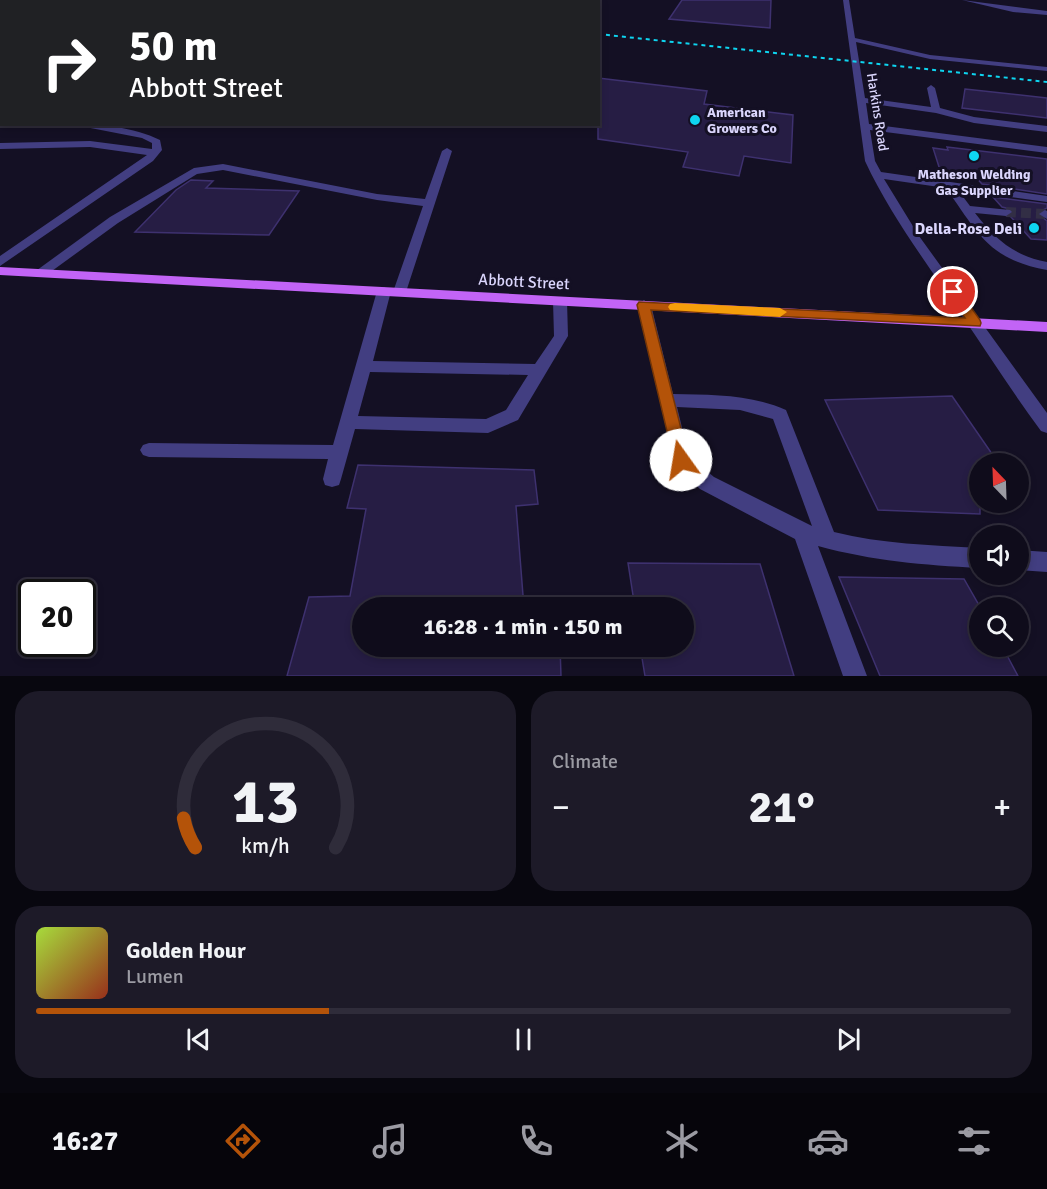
<!DOCTYPE html>
<html lang="en">
<head>
<meta charset="utf-8">
<style>
	body { margin:0; font-family:Signika,sans-serif; background:#1d1a28; color:#f1f3f6; height:100vh; display:flex; flex-direction:column; font-size:22px; white-space:nowrap }
	* { box-sizing:border-box; margin:0 }
	p { font-size:20px; color:#9b9ba3 }
	.icon { flex:none; width:33px; height:33px; fill:none; stroke:currentColor; stroke-width:2; stroke-linecap:round; stroke-linejoin:round }
	.map { position:relative; height:676px; overflow:hidden }
	.drawer { display:flex; flex-direction:column; gap:15px; padding:15px; background:#08070f; flex:1 }
	.drawer>* { flex:none }
	.guide { position:absolute; left:0px; top:0px; width:600px; height:126px; box-shadow:0 3px 9px #0003,0 0 0 2px #2f2c3a; background:#202124; color:#fff; overflow:hidden }
	.needle { width:39px; rotate:337deg }
	.tools { position:absolute; left:969px; top:453px; display:grid; gap:12px }
	.tools a { display:grid; place-items:center; width:60px; height:60px; border-radius:50%; background:#0f0c1b; box-shadow:0 3px 9px #0003,0 0 0 2px #2f2c3a; font-size:30px }
	.speed { position:absolute; left:18px; top:579px; display:flex; gap:12px; font-size:30px; font-weight:700; text-align:center }
	.speed>* { display:grid; place-content:center; width:78px; height:78px; border-radius:50%; background:#0f0c1b; box-shadow:0 3px 9px #0003,0 0 0 2px #2f2c3a; line-height:1 }
	.speed .limit { border:3px solid #111; border-radius:9px; background:#fff; color:#111 }
	.pin { position:absolute; display:grid; place-items:center; width:51px; height:51px; color:#fff; margin:-26px; border:3px solid #fff; border-radius:50%; box-shadow:0 2px 6px #0007 }
	.me { position:absolute; width:66px; margin:-33px; rotate:347deg; stroke-linejoin:round; filter:drop-shadow(0 0 4px #0008) }
	.turn { display:flex; align-items:center; gap:21px; height:126px; padding:0 30px; font-size:27px }
	.turn .icon { width:78px; height:78px; stroke-width:2.5 }
	.turn b { display:block; font-size:42px; line-height:51px }
	.big { font-size:45px; font-weight:700; line-height:1.1 }
	.drawer .widget { flex:1; display:flex; flex-direction:column; justify-content:center; gap:9px; min-width:0; padding:0 21px; border-radius:24px; background:#1d1a28 }
	.drawer .dial { align-items:center; gap:0 }
	.dial svg { height:156px; overflow:visible; fill:none; stroke:#2f2c3a; stroke-width:7; stroke-linecap:round; text-anchor:middle }
	.dial text { fill:#f1f3f6; stroke:none }
	.song { display:flex; align-items:center; gap:18px }
	.cover { width:72px; height:72px; border-radius:9px; background:linear-gradient(135deg,hsl(80 70% 55%),hsl(10 70% 35%)) }
	.played { height:6px; border-radius:3px; background:linear-gradient(90deg,#b45309 30%,#2f2c3a 30%) }
	.keys { display:flex; justify-content:space-around; direction:ltr }
	.heat { display:flex; justify-content:space-between; align-items:center; font-size:33px; direction:ltr }
	.drawer .tiles { flex:1; display:grid; gap:15px; grid-template-columns:1fr 1fr }
	.widget:last-child { grid-column:span 2 }
	.trip { position:absolute; left:352px; top:597px; width:342px; height:60px; border-radius:30px; background:#0f0c1b; box-shadow:0 3px 9px #0003,0 0 0 2px #2f2c3a; font-weight:700; line-height:60px; text-align:center }
	.dock { display:flex; height:96px; justify-content:space-around; align-items:center; background:#06050b; color:#9b9ba3 }
	.dock .icon { width:42px; height:42px }
	.dock .on { color:#b45309 }
	.dock b { font-size:27px; color:#f1f3f6 }
	.map>svg:first-child { display:block }
	.building { fill:#261d44; stroke:#3e316f; stroke-width:1.5 }
	.lines { fill:none; stroke-linecap:round; stroke-linejoin:round }
	.minor-tunnel { stroke:#322e45; stroke-width:10; stroke-dasharray:10 5; stroke-linecap:butt }
	.minor { fill:#423e81; fill-rule:evenodd }
	.major { fill:#c264f6; fill-rule:evenodd }
	.rail { stroke:#0ed5f0; stroke-width:2; stroke-dasharray:4 4; stroke-linecap:butt }
	.route { fill:#b45309; stroke:#753606; stroke-width:1.5 }
	.slow { fill:#f59e0b }
	.poi-dot { fill:#0ed5f0; stroke:#141024; stroke-width:2 }
	.labels { text-anchor:middle; stroke-width:6; stroke-linejoin:round; paint-order:stroke }
	.far-poi-label { font-size:14px; font-weight:bold; fill:#dbd6fd; stroke:#141024; text-anchor:start }
	.far-street-label { font-size:14px; fill:#dbd6fd; stroke:#141024 }
	.poi-label { font-size:16px; font-weight:bold; fill:#dbd6fd; stroke:#141024; text-anchor:end }
	.street-label { font-size:16px; fill:#dbd6fd; stroke:#141024 }
</style>
</head>
<body>
<div class="map">
<svg width="1047" height="676" viewBox="0 0 1047 676">
	<rect width="100%" height="100%" fill="#141024"/>
	<path class="building" d="M682,0H771L770,28L669,19Z
		M598,78L707,91L704,104L793,115L791,163L744,156L739,176L683,167L688,152L598,139Z
		M965,89L1047,98V118L962,108Z
		M947,147L1047,159V194L982,184L974,175L940,170L933,148L948,150Z
		M191,180L213,181L206,188L299,191L269,235L135,232L176,190Z
		M993,197L1047,204V208L1037,213L1047,221V240L1031,239L1010,216L1014,210L1002,207Z
		M952,396L999,464H980V514L878,510L825,400Z
		M358,465L534,470L538,504L516,506L524,608H363V646H560L561,676H287L309,597L350,596L366,509L347,508Z
		M628,563L760,564L794,676H645L640,646H684V608H635Z
		M839,577L964,579L980,607V646H1002L1018,676H880Z"/>
	<g class="lines">
		<path class="minor-tunnel" d="M1006,212L1045,214"/>
		<path class="minor" d="M843,0H849L855,38L930,55L1047,67V71L930,59L856,42L865,98L931,107L927,88L931,85L935,88L940,108L974,117L1047,126V132L974,123L936,113L866,103L869,124L1047,147V153L870,130L875,161L881,172L1047,196V202L958,190L970,206L1010,210L1012,212L1006,216L975,213C995,239 1014,256 1047,262V270C988,259 978,233 946,188L884,179L919,236L1047,413V433L1041,431C1012,392 987,352 960,313C927,263 890,215 865,161Z
			M962,0L1047,11V15L1013,12Z
			M0,111H2V117H0Z
			M70,124C99,124 134,127 160,140L162,150L153,161L0,266V256L147,155L90,147L0,149V143L90,141L152,149V143L142,138Z
			M447,148L452,151L405,295H395L393,292L423,206L377,200L223,170L197,174L118,223L45,276L40,277L33,273L110,217L194,168L223,164L377,194L425,199L442,151Z
			M1045,210L1047,211V219L1039,214Z
			M384,287L391,291L373,361L535,364L554,336L553,301L560,297L567,301L568,336L518,420L488,433L355,429L341,479L339,485L332,487L325,485L323,479L328,459L149,457L143,455L140,450L143,445L149,443L333,445L377,291ZM370,372L528,375L506,410L486,419L358,416Z
			M644,300L651,305L673,394C712,395 750,394 786,410L834,532C882,544 930,545 980,548V568C923,565 873,561 818,546L867,676H843L795,539L700,489L675,465L637,305ZM677,407L740,410L773,419L812,526L714,477L689,456Z
			M1018,550L1047,552V572L1018,570Z"/>
		<path class="major" d="M0,267L1047,322V332L0,275Z"/>
		<path class="rail" d="M244,0L257,2
			M280,0L294,2
			M598,34L1047,82"/>
	</g>
	<path class="route" d="M953,288L958,289L980,320L981,323L980,326L651,310L689,460L687,465L681,467L675,465L637,305L639,302L965,318L947,292Z"/>
	<path class="slow" d="M675,303L780,308L787,312L780,317L670,310L668,307L670,304Z"/>
	<g class="poi-dot">
		<circle cx="695" cy="120" r="6"/>
		<circle cx="974" cy="156" r="6"/>
		<circle cx="1034" cy="228" r="6"/>
	</g>
	<g class="labels">
		<g class="far-poi-label">
			<text x="707" y="117">American<tspan x="707" dy="16">Growers Co</tspan></text>
			<text x="974" y="179" text-anchor="middle">Matheson Welding<tspan x="974" dy="16">Gas Supplier</tspan></text>
		</g>
		<g class="far-street-label">
			<text transform="translate(878 112) rotate(81)" y="5">Harkins Road</text>
		</g>
		<g class="poi-label">
			<text x="1022" y="234">Della-Rose Deli</text>
		</g>
		<g class="street-label">
			<text transform="translate(524 281) rotate(3)" y="6">Abbott Street</text>
		</g>
	</g>
</svg>
<div class="tools">
<a><svg class="needle" viewBox="-14 -14 28 28"><path d="M0-13l5 13h-10z" fill="#e53935"/><path d="M0 13l5-13h-10z" fill="#9b9ba3"/></svg></a>
<a><svg class="icon" aria-label="sound" viewBox="0 0 24 24"><path d="M4 9h4l5-4v14l-5-4H4zM17 9q2 3 0 6"/></svg></a>
<a><svg class="icon" aria-label="search" viewBox="0 0 24 24"><circle cx="10" cy="10" r="6"/><path d="M15 15l6 6"/></svg></a>
</div>
<div class="speed"><div class="limit">20</div></div>
<div class="pin" style="left:953px;top:292px;background:#d93025"><svg class="icon" aria-label="arrive" viewBox="0 0 24 24"><path d="M6 21V4h12l-3 4 3 4H6"/></svg></div>
<svg class="me" style="left:681px;top:460px" viewBox="-20 -20 40 40"><circle r="19" fill="#fff"/><path d="M0-13L10 11 0 6-10 11z" fill="#b45309"/></svg>
<div class="trip">16:28 · 1 min · 150 m</div>
<div class="guide">
<div class="turn"><svg class="icon" aria-label="right" viewBox="0 0 24 24"><path d="M7 20v-9h11M14 6l5 5-5 5"/></svg><div><b>50 m</b>Abbott Street</div></div>
</div>
</div>
<section class="drawer">
<div class="tiles">
<div class="widget dial"><svg viewBox="0 0 100 80">
<path d="M14 69A42 42 0 1 1 86 69"/>
<path d="M14 69A42 42 0 0 1 8 54" stroke="#b45309"/>
<text x="50" y="56" font-size="32" font-weight="700">13</text>
<text x="50" y="72" font-size="11">km/h</text>
</svg></div>
<div class="widget"><p>Climate</p>
<div class="heat"><a>−</a><b class="big">21°</b><a>+</a></div>
</div>
<div class="widget">
<div class="song"><i class="cover"></i><div><b>Golden Hour</b><p>Lumen</p></div></div>
<div class="played"></div>
<div class="keys"><svg class="icon" aria-label="previous" viewBox="0 0 24 24"><path d="M18 5L8 12l10 7zM5 5v14"/></svg><svg class="icon" aria-label="pause" viewBox="0 0 24 24"><path d="M8 5v14M16 5v14"/></svg><svg class="icon" aria-label="next" viewBox="0 0 24 24"><path d="M6 5l10 7-10 7zM19 5v14"/></svg></div>
</div>
</div>
</section>
<nav class="dock">
<b>16:27</b>
<svg class="icon on" aria-label="directions" viewBox="0 0 24 24"><path d="M12 3l9 9-9 9-9-9zM9 14v-3h6M13 9l2 2-2 2"/></svg>
<svg class="icon" aria-label="music" viewBox="0 0 24 24"><path d="M9 18V5l10-2v13"/><circle cx="6" cy="18" r="3"/><circle cx="16" cy="16" r="3"/></svg>
<svg class="icon" aria-label="phone" viewBox="0 0 24 24"><path d="M5 4h4l2 5-3 2q2 4 5 5l2-3 5 2v4C11 20 4 13 5 4z"/></svg>
<svg class="icon" aria-label="climate" viewBox="0 0 24 24"><path d="M12 3v18M4 7l16 10M4 17L20 7"/></svg>
<svg class="icon" aria-label="car" viewBox="0 0 24 24"><path d="M5 17H2v-5l4-1 3-4h7l3 4 3 1v5h-3M9 17h6M6 11h13"/><circle cx="7" cy="17" r="2"/><circle cx="17" cy="17" r="2"/></svg>
<svg class="icon" aria-label="filters" viewBox="0 0 24 24"><path d="M4 7h16M4 17h16"/><circle cx="9" cy="7" r="2"/><circle cx="15" cy="17" r="2"/></svg>
</nav>
</body>
</html>
